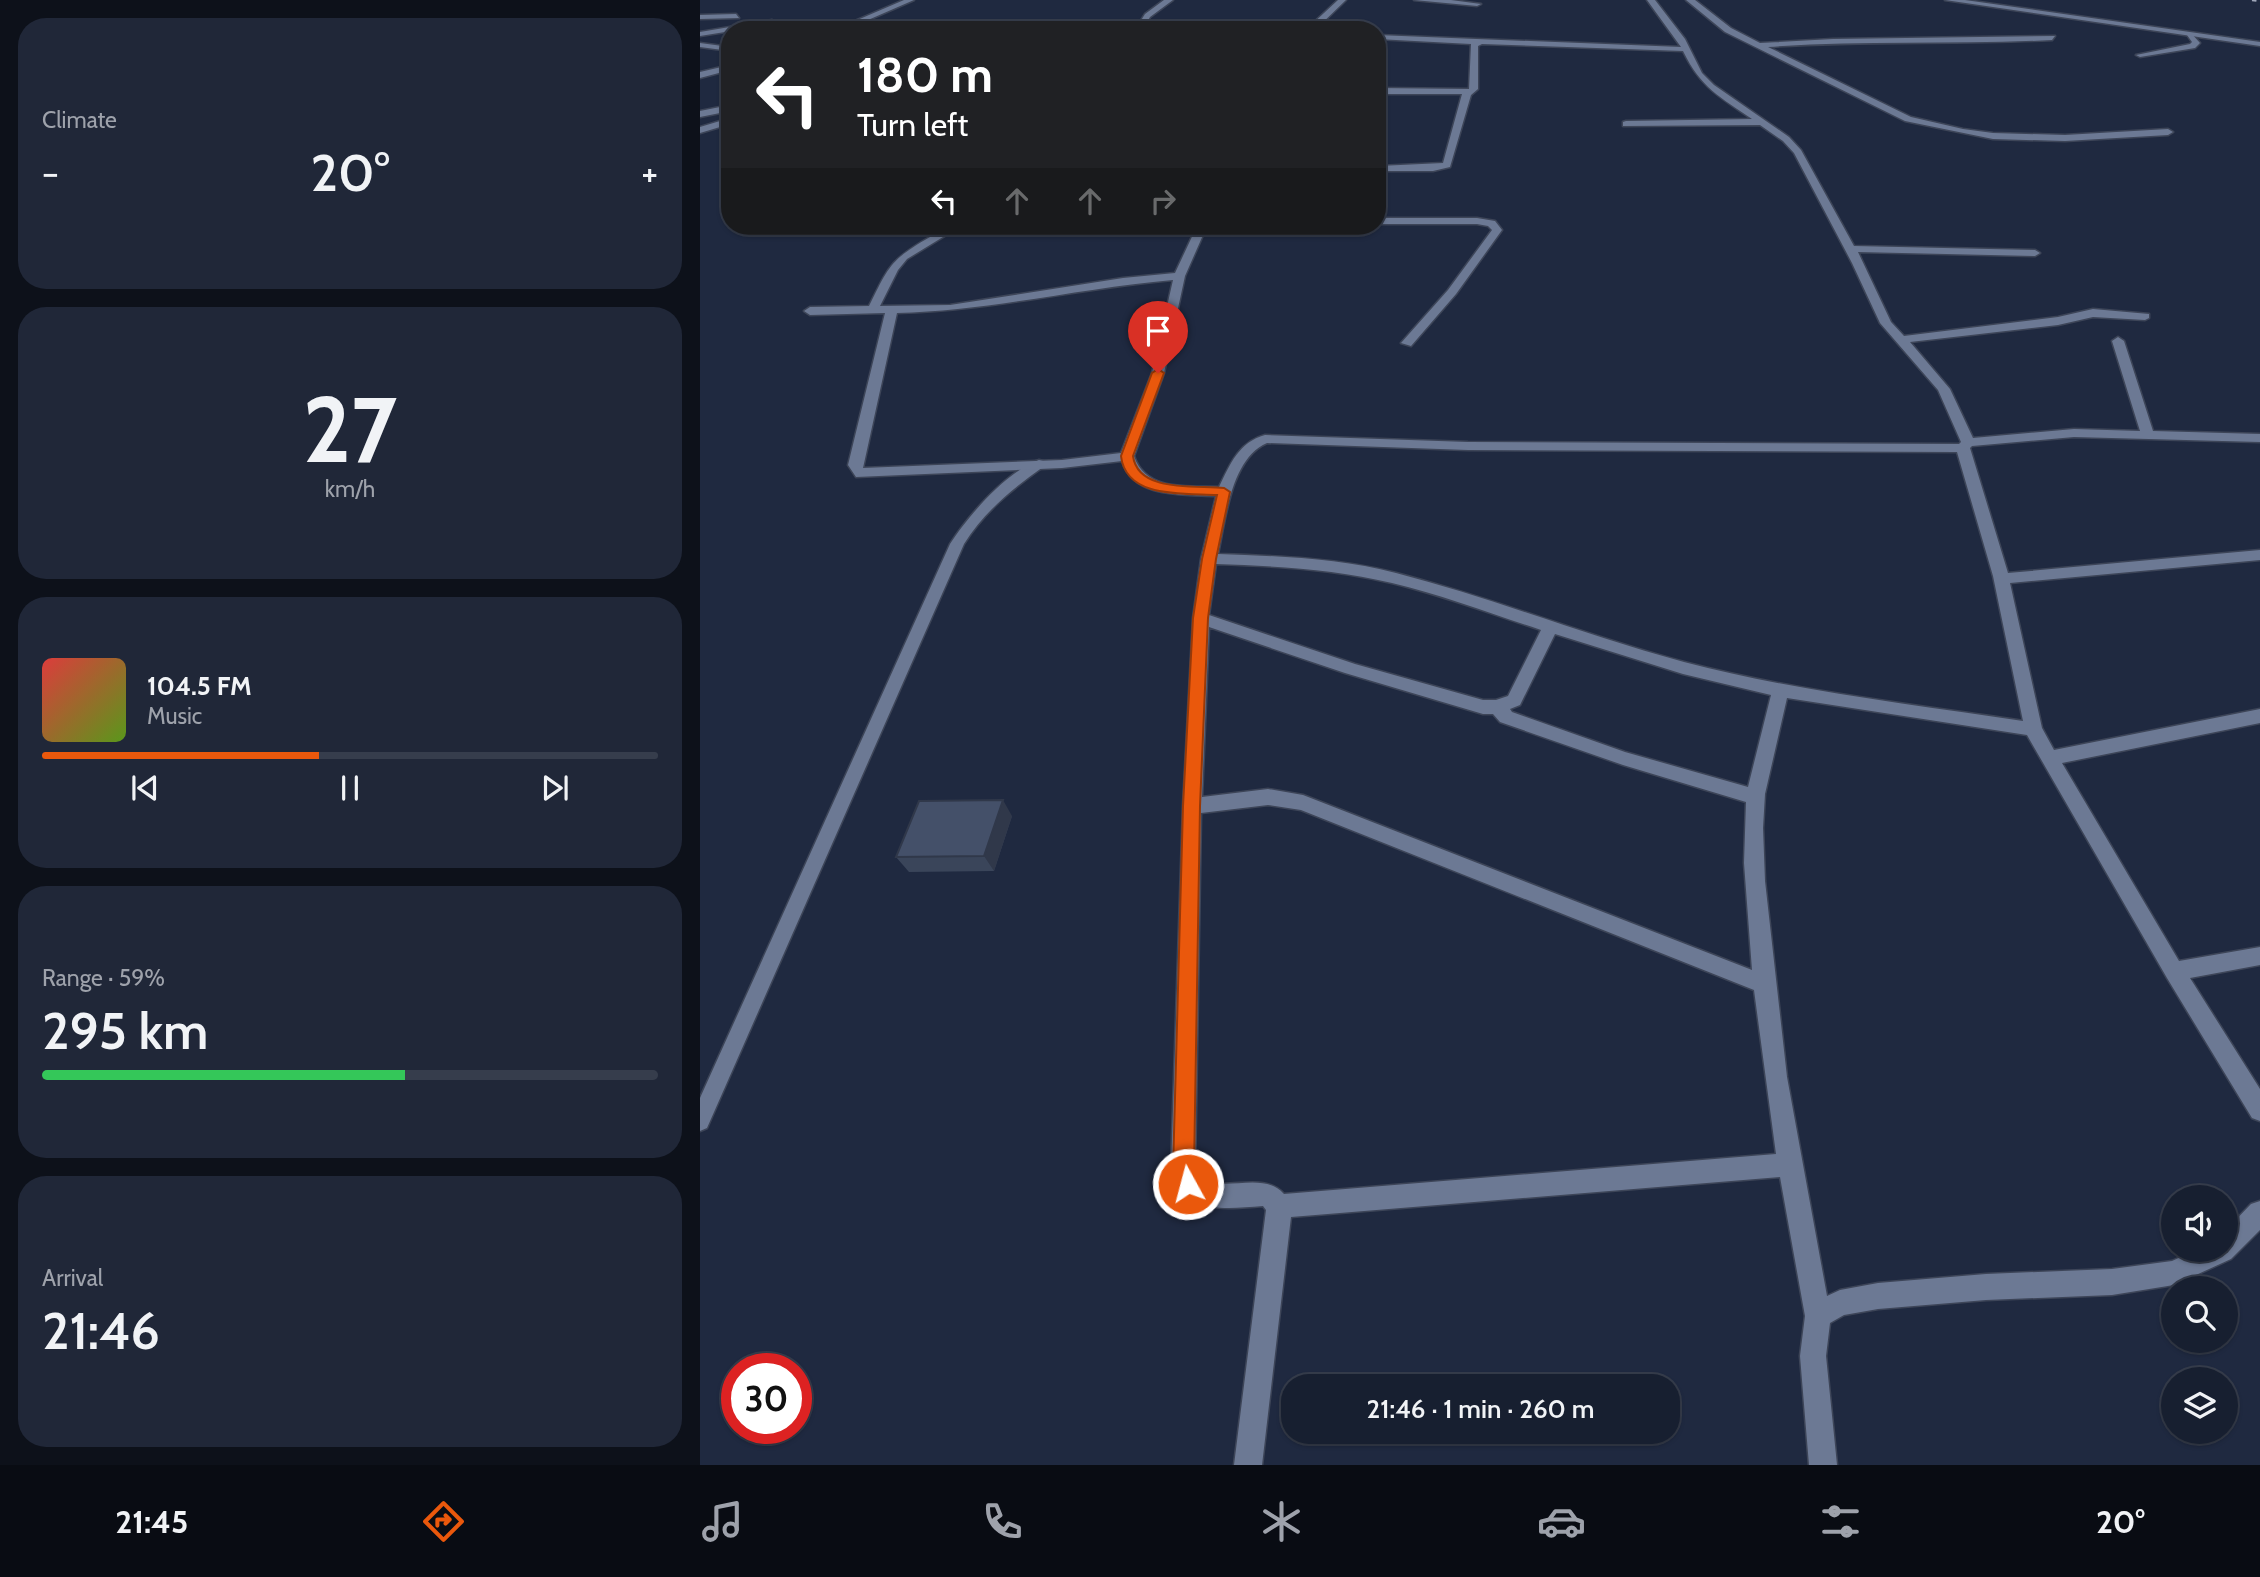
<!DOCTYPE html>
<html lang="en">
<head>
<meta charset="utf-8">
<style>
	body { margin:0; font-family:Cabin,sans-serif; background:#202738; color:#f1f3f6; height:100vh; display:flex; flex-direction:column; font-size:26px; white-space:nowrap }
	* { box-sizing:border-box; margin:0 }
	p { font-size:23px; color:#9ea2ab }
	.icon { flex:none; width:38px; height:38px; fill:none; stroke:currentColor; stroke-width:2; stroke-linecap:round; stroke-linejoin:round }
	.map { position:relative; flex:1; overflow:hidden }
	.drawer { display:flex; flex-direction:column; gap:18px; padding:18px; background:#0d111a; width:700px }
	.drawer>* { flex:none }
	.top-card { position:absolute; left:21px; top:21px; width:665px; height:214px; border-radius:28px; box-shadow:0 2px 5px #0004,0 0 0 2px #363d4c; background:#202124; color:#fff; overflow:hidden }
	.tools { position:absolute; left:1461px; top:1185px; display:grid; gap:14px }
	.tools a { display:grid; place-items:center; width:77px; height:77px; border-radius:50%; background:#171f30; box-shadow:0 2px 5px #0004,0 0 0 2px #363d4c; font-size:35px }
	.speed { position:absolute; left:21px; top:1353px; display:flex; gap:14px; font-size:35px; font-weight:700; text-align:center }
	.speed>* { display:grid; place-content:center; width:91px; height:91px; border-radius:50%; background:#171f30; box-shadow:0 2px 5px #0004,0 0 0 2px #363d4c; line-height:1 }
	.speed .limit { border:10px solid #d22; background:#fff; color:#111 }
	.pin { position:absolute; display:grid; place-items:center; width:60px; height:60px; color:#fff; margin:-72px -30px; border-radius:50% 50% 50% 0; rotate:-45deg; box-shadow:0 0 7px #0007 }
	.pin .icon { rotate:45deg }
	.me { position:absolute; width:77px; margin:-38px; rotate:353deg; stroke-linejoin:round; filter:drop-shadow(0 0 5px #0008) }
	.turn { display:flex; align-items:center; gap:24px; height:147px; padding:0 21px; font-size:32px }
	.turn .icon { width:91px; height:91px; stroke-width:2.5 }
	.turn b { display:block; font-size:49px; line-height:60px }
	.lanes { display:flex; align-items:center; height:66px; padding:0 21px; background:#0003; justify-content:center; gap:35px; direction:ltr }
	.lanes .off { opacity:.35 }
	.big { font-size:52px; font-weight:600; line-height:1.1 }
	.drawer .tile { flex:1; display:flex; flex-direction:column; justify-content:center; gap:10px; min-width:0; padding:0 24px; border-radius:28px; background:#202738 }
	.drawer .dial { align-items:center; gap:0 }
	.dial b { font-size:91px; line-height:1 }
	.song { display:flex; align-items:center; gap:21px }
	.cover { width:84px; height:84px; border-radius:10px; background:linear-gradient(135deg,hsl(0 70% 55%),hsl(90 70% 35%)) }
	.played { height:7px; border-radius:4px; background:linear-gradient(90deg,#ea580c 45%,#363d4c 45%) }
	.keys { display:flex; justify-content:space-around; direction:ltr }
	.heat { display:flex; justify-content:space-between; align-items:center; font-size:38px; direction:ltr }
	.charge { height:10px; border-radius:5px; background:linear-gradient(90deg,#34c759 59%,#363d4c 0) }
	.trip { position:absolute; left:581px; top:1374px; width:399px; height:70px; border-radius:28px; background:#171f30; box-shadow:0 2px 5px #0004,0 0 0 2px #363d4c; font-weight:600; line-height:70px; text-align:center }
	.dock { display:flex; height:112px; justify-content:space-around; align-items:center; background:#090c13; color:#9ea2ab }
	.dock .icon { width:49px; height:49px }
	.dock .current { color:#ea580c }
	.dock b { font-size:32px; color:#f1f3f6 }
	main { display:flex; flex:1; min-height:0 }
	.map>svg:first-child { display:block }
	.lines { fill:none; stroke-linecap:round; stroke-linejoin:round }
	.service-casing { stroke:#3d4558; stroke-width:3 }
	.minor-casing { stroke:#3d4558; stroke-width:3 }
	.secondary-casing { stroke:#3d4558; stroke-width:3 }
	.service { fill:#6c7994; fill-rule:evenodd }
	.minor { fill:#6c7994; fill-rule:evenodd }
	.secondary { fill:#6c7994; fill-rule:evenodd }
	.rail { stroke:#9fa7b9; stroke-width:2.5; stroke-dasharray:4.5 4.5; stroke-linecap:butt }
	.wall { fill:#3a455a }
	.shaded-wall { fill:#30384a }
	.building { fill:#445069; stroke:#30384a; stroke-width:2 }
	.route { fill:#ea580c; stroke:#983908; stroke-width:2 }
</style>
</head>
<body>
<main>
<section class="drawer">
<div class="tile"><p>Climate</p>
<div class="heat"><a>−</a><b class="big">20°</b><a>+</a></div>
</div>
<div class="tile dial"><b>27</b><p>km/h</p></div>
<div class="tile">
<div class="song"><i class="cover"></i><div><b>104.5 FM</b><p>Music</p></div></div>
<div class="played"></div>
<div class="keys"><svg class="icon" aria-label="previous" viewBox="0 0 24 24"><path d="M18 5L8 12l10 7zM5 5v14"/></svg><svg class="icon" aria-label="pause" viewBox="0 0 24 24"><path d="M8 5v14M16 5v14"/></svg><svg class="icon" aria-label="next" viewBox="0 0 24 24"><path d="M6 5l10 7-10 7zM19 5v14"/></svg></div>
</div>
<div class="tile"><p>Range · 59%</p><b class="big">295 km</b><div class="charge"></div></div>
<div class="tile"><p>Arrival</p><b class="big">21:46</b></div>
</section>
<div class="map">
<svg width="1560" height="1465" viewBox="0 0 1560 1465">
	<rect width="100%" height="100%" fill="#1f2940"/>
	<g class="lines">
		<g class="service-casing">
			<path id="service" d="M339,460L343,461V467C312,489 284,512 264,544L7,1128L0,1131V1098L250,544C268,516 307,471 339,460Z"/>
		</g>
		<g class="minor-casing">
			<path id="minor" d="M204,0H214L145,30H134Z
				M464,0H473L450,17L443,30H435L445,14Z
				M638,0H646L615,30H511L610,26Z
				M714,0H751L781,4L777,6Z
				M947,0H955L985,39L1002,73L1014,85L1089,137L1101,150L1154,246L1335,250L1340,253L1335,256L1158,252L1191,322L1204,336L1358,317L1393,309L1449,314V318L1445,320L1393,317L1358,325L1210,342L1250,389L1273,438L1374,429L1440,431L1412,341L1418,337L1424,341L1453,431L1560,434V442L1374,437L1272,446L1270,448L1308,573L1560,550V560L1310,583L1342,728L1354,750L1560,709V723L1362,763L1479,961L1560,947V965L1490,978L1560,1089V1121L1552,1118L1467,978L1327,735L1087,698L1065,794L1063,828L1065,881L1087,1077L1127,1296L1140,1290L1178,1283L1286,1274L1412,1269L1472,1261L1496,1250H1526V1230L1551,1204L1560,1201V1230L1531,1259L1474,1285L1412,1295L1286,1300L1178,1309L1144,1315L1130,1323L1126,1356L1137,1465H1109L1100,1356L1105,1316L1080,1177L591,1217L562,1465H534L566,1210L563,1206C522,1209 490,1215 471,1170L483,806L493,618L501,559L516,496C484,494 434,499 422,461L362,468L156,477L148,465L185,313L110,315L104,311L110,307L169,306C189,266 190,260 230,237C241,230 248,225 261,226L207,259L198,270L180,306L250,305L423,278L475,273L497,226H507L485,276L464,373L434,456C446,492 488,486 519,487C530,464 539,442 565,435L768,442L1259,444L1261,442L1238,390L1180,323L1152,263L1094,153L1083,141L1060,125L923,126V122L926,121L1052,119C1020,97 1001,88 983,51L782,44L778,46V89L771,95L750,167L733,171H677L679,166L743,163L762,94H677V88L769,89L771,44L677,39V35L981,47ZM473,280L452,373L421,453L362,460L163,468L197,313C290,311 380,288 473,280ZM567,443L768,450L1257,452L1293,576L1323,721C1209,704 1095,691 984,662C887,636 793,598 696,573C638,558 577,556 518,554C525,521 531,458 567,443ZM516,564C575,566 634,569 692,583C742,595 792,614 841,630L808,696L796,700H783L655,664L509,615ZM509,627L645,673L783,714H793L800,722L923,765L1046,802L1044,863L1052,970L603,795L568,789L502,797ZM855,634L983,674L1071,695L1048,787L925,752L812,712L810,709L820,705ZM568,805L601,810L1054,990L1076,1154L584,1194C564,1172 531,1190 505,1181L495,1168L501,813Z
				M986,0H995L1031,28L1060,43L1133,39L1355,36L1352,40C1257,45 1163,40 1068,47L1211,117L1263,129L1293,133L1365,135L1468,129L1473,132L1468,135L1365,141L1293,139L1205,121L1025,32Z
				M36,14L39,18L0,19V15Z
				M72,20L75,24L0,36V32Z
				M1491,33L1500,43L1495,48L1440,57L1436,55L1490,44L1492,42L1487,35Z
				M0,43L30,47V51L0,47Z
				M30,65V70L0,78V72Z
				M30,105V111L0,117V111Z
				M30,118V124L0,133V127Z
				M677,218H777L795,221L802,230L756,294L711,346L701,343L748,290L792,230L788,226L777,224H677Z"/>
		</g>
		<g class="secondary-casing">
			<path id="secondary" d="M1245,0H1265L1560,42V46Z"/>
		</g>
		<use href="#service" class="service"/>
		<use href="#minor" class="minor"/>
		<use href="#secondary" class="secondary"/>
		<path class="rail" d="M1552,0L1560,1"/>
	</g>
	<path class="wall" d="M312,816L294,871L209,872L196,857Z"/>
	<path class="shaded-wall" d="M303,800L312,816L294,871L284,856Z"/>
	<path class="building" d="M303,800L284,856L196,857L219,801Z"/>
	<path class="route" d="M458,369L464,373L433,456C438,493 496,485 524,488L530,492L516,559L508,618L500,806L494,1170L499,1184L496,1192L488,1195L480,1192L473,1170L483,806L493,618L502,559L517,495C484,493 426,499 421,456L452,373Z"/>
</svg>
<div class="tools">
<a><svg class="icon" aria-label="sound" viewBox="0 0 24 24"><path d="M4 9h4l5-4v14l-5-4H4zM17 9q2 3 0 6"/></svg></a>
<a><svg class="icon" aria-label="search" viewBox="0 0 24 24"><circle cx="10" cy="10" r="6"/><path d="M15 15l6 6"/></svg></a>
<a><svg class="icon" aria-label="layers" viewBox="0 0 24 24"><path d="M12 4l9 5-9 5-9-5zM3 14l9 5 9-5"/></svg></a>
</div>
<div class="speed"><div class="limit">30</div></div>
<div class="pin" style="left:458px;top:373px;background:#d93025"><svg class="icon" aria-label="arrive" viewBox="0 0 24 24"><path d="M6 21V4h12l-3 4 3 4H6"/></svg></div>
<svg class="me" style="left:488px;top:1184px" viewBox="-20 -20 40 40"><circle r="17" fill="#ea580c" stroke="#fff" stroke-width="3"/><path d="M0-11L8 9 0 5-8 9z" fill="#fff"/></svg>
<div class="trip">21:46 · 1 min · 260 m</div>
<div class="top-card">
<div class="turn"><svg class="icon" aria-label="left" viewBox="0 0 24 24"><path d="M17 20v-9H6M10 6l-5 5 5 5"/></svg><div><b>180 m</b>Turn left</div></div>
<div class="lanes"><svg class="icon" aria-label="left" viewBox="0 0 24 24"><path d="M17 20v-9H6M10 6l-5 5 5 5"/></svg><svg class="icon off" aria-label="ahead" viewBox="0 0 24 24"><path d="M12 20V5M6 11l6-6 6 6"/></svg><svg class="icon off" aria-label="ahead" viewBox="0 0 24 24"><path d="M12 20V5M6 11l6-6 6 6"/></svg><svg class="icon off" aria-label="right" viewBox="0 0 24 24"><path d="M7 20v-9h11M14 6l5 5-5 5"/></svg></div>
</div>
</div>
</main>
<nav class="dock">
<b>21:45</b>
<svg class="icon current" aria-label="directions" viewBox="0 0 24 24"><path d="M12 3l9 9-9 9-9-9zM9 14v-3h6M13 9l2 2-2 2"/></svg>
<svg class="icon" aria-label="music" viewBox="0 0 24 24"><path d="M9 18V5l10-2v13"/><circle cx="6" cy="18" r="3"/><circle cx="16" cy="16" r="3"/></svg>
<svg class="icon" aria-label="phone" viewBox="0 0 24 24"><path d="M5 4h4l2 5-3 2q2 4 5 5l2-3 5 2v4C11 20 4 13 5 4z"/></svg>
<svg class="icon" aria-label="climate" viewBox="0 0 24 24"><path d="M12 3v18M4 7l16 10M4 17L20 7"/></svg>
<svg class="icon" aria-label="car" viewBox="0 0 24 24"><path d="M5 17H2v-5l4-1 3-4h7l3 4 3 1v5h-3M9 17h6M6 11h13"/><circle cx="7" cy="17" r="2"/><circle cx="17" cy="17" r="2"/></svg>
<svg class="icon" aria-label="filters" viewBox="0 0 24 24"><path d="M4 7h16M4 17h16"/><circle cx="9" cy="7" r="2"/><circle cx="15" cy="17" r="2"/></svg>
<b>20°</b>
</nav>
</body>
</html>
